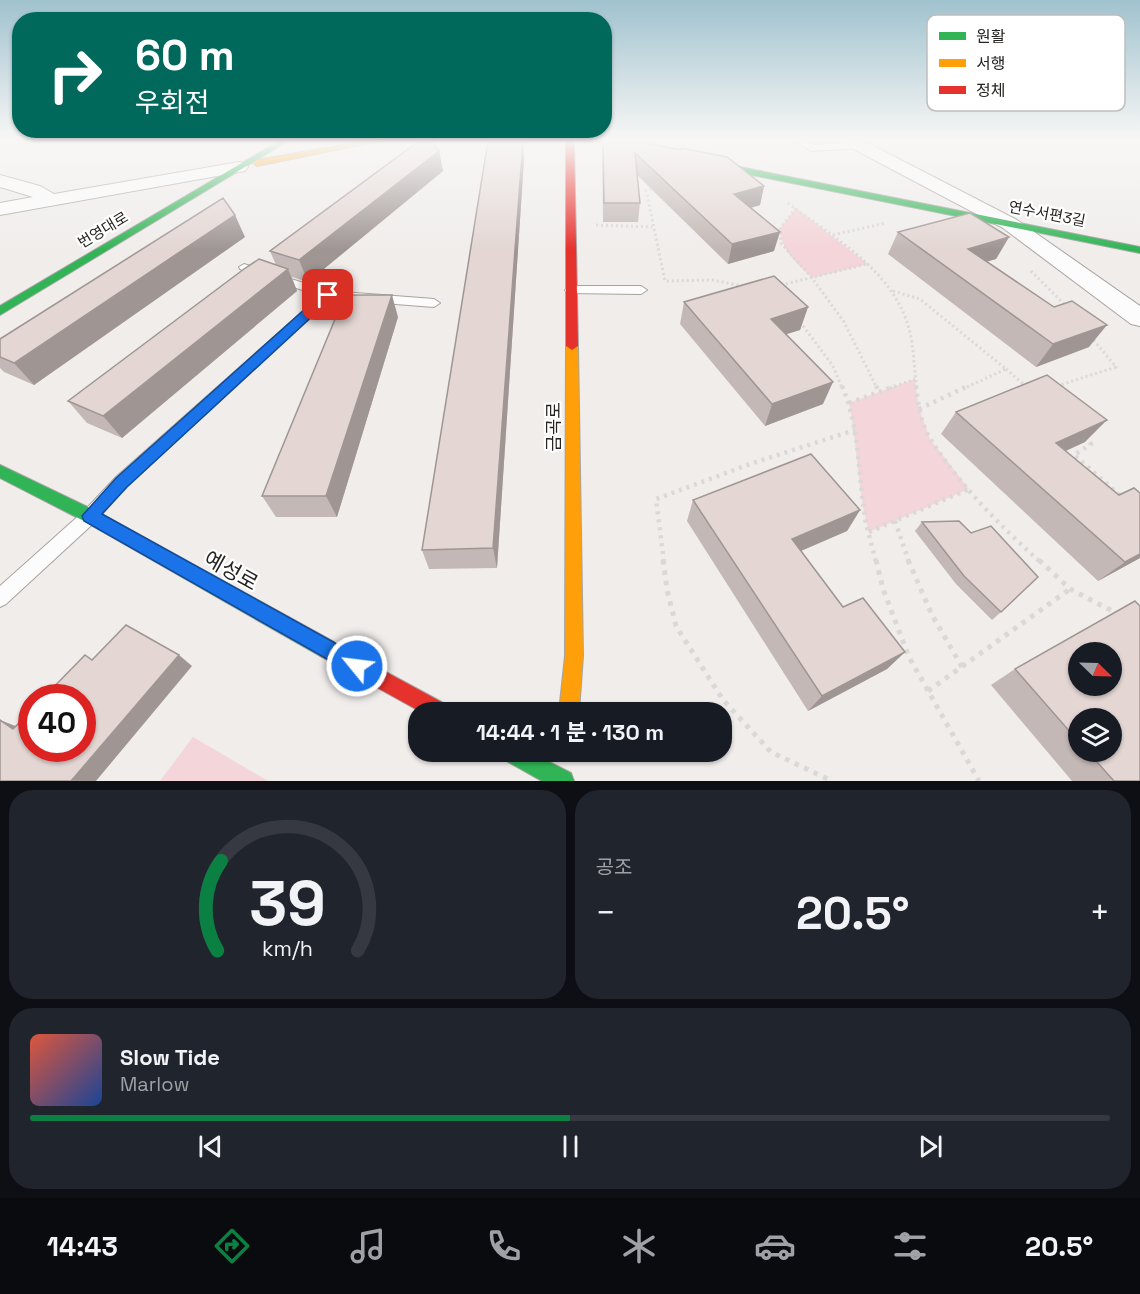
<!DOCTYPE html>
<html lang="ko">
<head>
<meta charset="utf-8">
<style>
	body { margin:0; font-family:"Space Grotesk","Noto Sans KR",sans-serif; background:#20242c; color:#f1f3f6; height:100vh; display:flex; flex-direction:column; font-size:22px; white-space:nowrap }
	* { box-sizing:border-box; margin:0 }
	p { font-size:20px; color:#9ea1a6 }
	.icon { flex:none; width:33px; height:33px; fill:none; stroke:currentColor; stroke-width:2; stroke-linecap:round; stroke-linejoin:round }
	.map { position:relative; height:781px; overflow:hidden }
	.panel { display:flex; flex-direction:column; gap:9px; padding:9px; background:#0d0f14; flex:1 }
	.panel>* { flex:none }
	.top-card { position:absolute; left:12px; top:12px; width:600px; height:126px; border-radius:24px; box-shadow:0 2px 4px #0004; background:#00695c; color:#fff; overflow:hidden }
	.needle { width:39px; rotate:113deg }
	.fabs { position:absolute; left:1068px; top:642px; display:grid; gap:12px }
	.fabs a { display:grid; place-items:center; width:54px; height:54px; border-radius:50%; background:#171b24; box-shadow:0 2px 4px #0004; font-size:30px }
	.speed { position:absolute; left:18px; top:684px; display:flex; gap:12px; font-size:30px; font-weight:700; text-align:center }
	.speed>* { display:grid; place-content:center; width:78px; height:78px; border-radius:50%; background:#171b24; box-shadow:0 2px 4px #0004; line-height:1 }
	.speed .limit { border:9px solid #d22; background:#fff; color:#111 }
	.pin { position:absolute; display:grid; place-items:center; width:51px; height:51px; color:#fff; margin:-26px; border-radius:12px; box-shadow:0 3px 9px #0006 }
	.me { position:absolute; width:66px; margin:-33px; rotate:299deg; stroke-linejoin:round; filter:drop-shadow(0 0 4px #0008) }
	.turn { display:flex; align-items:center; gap:21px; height:126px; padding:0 24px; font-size:27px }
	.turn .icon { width:78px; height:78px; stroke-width:2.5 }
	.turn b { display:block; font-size:42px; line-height:51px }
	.big { font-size:45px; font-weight:700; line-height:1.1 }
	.panel .card { flex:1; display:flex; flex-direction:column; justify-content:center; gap:9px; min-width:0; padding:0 21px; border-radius:24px; background:#20242c }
	.panel .dial { align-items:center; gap:0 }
	.dial svg { height:156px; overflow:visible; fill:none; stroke:#363941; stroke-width:7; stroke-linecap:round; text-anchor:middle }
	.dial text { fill:#f1f3f6; stroke:none }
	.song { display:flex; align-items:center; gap:18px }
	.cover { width:72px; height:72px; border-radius:9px; background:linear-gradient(135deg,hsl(10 70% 55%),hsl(220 70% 35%)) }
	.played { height:6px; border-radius:3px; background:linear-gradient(90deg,#0b8043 50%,#363941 50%) }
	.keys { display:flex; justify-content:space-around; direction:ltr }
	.heat { display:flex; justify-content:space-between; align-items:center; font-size:33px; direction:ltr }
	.panel .tiles { flex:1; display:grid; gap:9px; grid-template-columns:1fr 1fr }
	.card:last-child { grid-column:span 2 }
	.trip { position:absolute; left:408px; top:702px; width:324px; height:60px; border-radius:24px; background:#171b24; box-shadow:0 2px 4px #0004; font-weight:700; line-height:60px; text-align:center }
	.menu { display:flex; height:96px; justify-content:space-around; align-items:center; background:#090b0e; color:#9ea1a6 }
	.menu .icon { width:42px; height:42px }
	.menu .selected { color:#0b8043 }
	.menu b { font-size:27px; color:#f1f3f6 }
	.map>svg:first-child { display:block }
	.green { fill:#f4d5d9 }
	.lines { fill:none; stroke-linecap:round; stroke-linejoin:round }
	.lane-casing { stroke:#a6a4a3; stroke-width:2 }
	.street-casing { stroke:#a6a4a3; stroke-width:2 }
	.fast-casing { stroke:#a6a4a3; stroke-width:2 }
	.slow-casing { stroke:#a6a4a3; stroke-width:2 }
	.jam-casing { stroke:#a6a4a3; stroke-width:2 }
	.path-far2 { stroke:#dad9d8; stroke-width:3; stroke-dasharray:2 3; stroke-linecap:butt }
	.path-far1 { stroke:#dad9d8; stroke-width:4.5; stroke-dasharray:3 5; stroke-linecap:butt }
	.path { stroke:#dad9d8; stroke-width:5; stroke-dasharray:4.5 6; stroke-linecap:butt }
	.lane { fill:#fdfcfc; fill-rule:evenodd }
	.street { fill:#fdfcfc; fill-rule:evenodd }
	.fast { fill:#30b455; fill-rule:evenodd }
	.slow { fill:#ff9f0a; fill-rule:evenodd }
	.jam { fill:#e5322d; fill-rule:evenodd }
	.wall { fill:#c3b8b5; fill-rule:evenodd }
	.shaded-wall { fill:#9f9694 }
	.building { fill:#e3d6d3; stroke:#9f9694; stroke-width:1.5; fill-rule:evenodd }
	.route { fill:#1a73e8; stroke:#114b97; stroke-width:1.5 }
	.labels { text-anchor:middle; stroke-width:4.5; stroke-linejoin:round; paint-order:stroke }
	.far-street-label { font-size:15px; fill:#262422; stroke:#fff }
	.street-label { font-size:18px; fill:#262422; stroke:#fff }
	.near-street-label { font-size:21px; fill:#262422; stroke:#fff }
	.key { fill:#fff; stroke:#bebdbd; stroke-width:1.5 }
	.key-label { font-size:16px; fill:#262422 }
</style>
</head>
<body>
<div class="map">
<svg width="1140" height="781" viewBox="0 0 1140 781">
	<rect width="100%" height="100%" fill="#f0edeb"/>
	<path class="green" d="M796,208L868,264L812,278C796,262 782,252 780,229Z
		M915,379L919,409L930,439L969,489L869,532C857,491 858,446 849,403Z
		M193,737L268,781H160Z"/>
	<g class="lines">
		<g class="lane-casing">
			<path id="lane" d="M796,141H805L813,145L859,142L863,145L859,148L811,151Z
				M244,264L329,291L434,299L440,303L434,307L331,299L126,487L96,521L6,604L0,607V586L84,511L116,477L320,296L240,269L239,267Z
				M571,286H641L647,290L641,294L567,293L565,290Z"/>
		</g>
		<g class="street-casing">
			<path id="street" d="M844,141H864L1017,220L1140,306V326L1131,324L1003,228L846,145Z
				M239,162L245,163L248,167L245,171L0,215V203L33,197L0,187V175L40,186L54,194Z"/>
		</g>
		<g class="fast-casing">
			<path id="fast" d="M279,141H288L0,315V306Z
				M700,159L1140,247V253L697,164V160Z
				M0,465L96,511L334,642L336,649L334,656L327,658L320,656L84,521L0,478Z
				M500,752H530L571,773L574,781H542L503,759Z"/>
		</g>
		<g class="slow-casing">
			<path id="slow" d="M365,141H380L257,166L253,163L257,160Z
				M572,342L578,346L583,656L579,712H559L565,656L566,346Z"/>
		</g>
		<g class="jam-casing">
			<path id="jam" d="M566,141H574L578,346L572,350L566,346Z
				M590,141H605L651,151L647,154Z
				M327,640L447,705L450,712H421L320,656L318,649L320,642Z"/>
		</g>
		<path class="path-far2" d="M656,188L646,190L665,281L713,280L747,287
			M788,203C835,239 895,271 910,332C914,350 914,370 917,388
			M796,208L780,229L781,243L812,278L844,322L877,388
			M596,225L652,227
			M833,235L886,223
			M1031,271L1066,306
			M781,285L867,264
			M893,291L920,299L1006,369L965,388
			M800,322L833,366L842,388
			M1006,369L1028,388
			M1057,386L1116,367L1092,338
			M890,388L915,379"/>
		<path class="path-far1" d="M842,386C859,426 858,469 864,511C866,528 872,545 876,562
			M876,386L879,392
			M916,386C918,404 921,425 931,440C959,485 1002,527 1040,562
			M1026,386L1028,388
			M849,403L895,386
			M919,409L968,386
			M1084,437L1091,444L1074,455L1123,498
			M895,521L909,562
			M869,532L969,489
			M664,562L656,499L753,463L855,430"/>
		<path class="path" d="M663,560L667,590L676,626L723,700L771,752L832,781
			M876,560L883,589L909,657L979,781
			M908,560L932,615L962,667
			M1039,560L1070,589L1118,614
			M928,691L1070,589"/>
		<use href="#lane" class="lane"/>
		<use href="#street" class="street"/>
		<use href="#fast" class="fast"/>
		<use href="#slow" class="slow"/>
		<use href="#jam" class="jam"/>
	</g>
	<path class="wall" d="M602,141L764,186L760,205L751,208L774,251L728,264L637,175L640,203L638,222H603Z
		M439,151L443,171L308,282L292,277L297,291L122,438L87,423L68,401L276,265L270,251Z
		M524,159L497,568L429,569L422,550Z
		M898,232L1009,237L996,259L987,261L1089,347L1036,367L888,254Z
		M245,237L34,385L4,372L0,368V339Z
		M684,302L808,307L800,330L786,334L823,404L765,426L680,324Z
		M398,317L337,517H276L262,496Z
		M956,412L1085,442L1066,451L1140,558L1098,581L941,434Z
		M693,500L860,510L847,531L801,551L843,607L905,652L887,669L808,711L687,521Z
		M922,522L971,533L1001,612L992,620L956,584L915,531Z
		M1135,601L1140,606V781H1072L991,685L1015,669ZM1078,652H1112V686H1078ZM1078,718H1112V752H1078Z"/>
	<path class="shaded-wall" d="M523,141L524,159L497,568L493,548Z
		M439,151L443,171L308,282L299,260Z
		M764,186L760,205L730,213L734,194Z
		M235,215L245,237L34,385L14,363Z
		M780,232L774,251L728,264L732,244Z
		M1009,237L996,259L956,271L968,249Z
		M288,269L297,291L122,438L103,416Z
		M392,295L398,317L337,517L326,496Z
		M808,307L800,330L764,341L771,319Z
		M1107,325L1089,347L1036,367L1053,344Z
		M833,382L823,404L765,426L772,404Z
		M1107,420L1085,442L1036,464L1056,443Z
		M860,510L847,531L782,559L792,539Z
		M1140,554V558L1098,581L1125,562Z
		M905,652L887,669L808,711L822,696Z
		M179,655L192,666L96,781H71Z
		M0,720L18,727L13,729Z"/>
	<path class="building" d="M419,141H431L439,151L299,260L270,251Z
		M488,141H523L493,548L422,550Z
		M603,141H637L681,150L682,148L727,157L764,186L734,194L780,232L732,244L635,153L640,203H604Z
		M223,198L235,215L14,363L0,357V339Z
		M970,213L1009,237L968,249L1054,307L1072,301L1107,325L1053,344L898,232Z
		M259,259L288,269L103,416L68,401L244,269Z
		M774,276L808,307L771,319L833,382L772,404L684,302Z
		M345,295H392L326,496H262Z
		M1047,375L1107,420L1056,443L1119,495L1134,488L1140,493V554L1125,562L956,412Z
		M811,454L860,510L792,539L843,607L863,598L905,652L822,696L693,500Z
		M959,521L971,533L991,526L1038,577L1001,612L964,576L922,522Z
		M1135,601L1140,606V781H1114L1088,752H1112V718H1078V741L1015,669ZM1078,652H1112V686H1078Z
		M126,625L179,655L71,781H0V720L13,729L32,710V748H82V698H43L85,655L92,660Z"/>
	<linearGradient id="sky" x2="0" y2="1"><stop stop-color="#a0c2ce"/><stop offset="0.56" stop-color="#f8f7f6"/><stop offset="1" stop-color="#f8f7f6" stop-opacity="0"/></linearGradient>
	<rect width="1140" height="250" fill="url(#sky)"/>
	<path class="route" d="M328,291L332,292V298L127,487L102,514L364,659L367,666L364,673L357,676L84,521L82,516L116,478L324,292Z"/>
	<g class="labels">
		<g class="far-street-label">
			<text transform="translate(1047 214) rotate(11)" y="5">연수서편3길</text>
			<text transform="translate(103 230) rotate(-31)" y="5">번영대로</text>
		</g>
		<g class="street-label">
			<text transform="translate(554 427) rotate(-90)" y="6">금곡로</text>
		</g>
		<g class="near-street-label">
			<text transform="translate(231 571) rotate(29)" y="7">예성로</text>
		</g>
	</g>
	<rect x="927" y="15" width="198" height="96" rx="9" class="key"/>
	<rect x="939" y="32" width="27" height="8" fill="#30b455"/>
	<rect x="939" y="59" width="27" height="8" fill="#ff9f0a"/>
	<rect x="939" y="86" width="27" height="8" fill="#e5322d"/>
	<g class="key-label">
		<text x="976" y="42">원활</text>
		<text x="976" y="69">서행</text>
		<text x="976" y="96">정체</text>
	</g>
</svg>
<div class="fabs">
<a><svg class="needle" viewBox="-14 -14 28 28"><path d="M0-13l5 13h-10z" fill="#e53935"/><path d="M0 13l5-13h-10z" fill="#9ea1a6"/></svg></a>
<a><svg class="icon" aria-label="layers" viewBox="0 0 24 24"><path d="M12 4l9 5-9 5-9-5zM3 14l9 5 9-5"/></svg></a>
</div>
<div class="speed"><div class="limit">40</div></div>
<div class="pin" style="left:328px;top:295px;background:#d93025"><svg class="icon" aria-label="arrive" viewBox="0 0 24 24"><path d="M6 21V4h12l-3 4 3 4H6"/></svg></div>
<svg class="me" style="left:357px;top:666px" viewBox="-20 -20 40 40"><circle r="17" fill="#1a73e8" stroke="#fff" stroke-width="3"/><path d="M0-11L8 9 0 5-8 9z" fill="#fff"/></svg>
<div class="trip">14:44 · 1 분 · 130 m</div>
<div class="top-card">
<div class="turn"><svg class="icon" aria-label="right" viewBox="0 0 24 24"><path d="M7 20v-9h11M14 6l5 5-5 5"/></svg><div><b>60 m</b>우회전</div></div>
</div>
</div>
<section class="panel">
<div class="tiles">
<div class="card dial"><svg viewBox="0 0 100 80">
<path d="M14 69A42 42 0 1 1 86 69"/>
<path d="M14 69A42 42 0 0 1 16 23" stroke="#0b8043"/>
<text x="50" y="56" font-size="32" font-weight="700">39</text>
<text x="50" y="72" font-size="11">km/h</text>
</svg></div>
<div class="card"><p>공조</p>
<div class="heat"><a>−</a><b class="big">20.5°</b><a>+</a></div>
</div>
<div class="card">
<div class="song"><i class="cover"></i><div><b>Slow Tide</b><p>Marlow</p></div></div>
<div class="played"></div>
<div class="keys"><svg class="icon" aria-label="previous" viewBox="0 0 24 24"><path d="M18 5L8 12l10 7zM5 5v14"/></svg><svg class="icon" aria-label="pause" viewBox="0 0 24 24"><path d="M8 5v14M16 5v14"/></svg><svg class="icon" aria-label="next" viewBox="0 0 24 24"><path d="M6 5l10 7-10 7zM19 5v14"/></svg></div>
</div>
</div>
</section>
<nav class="menu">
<b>14:43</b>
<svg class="icon selected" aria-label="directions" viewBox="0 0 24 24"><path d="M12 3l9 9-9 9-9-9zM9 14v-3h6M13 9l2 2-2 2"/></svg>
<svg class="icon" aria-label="music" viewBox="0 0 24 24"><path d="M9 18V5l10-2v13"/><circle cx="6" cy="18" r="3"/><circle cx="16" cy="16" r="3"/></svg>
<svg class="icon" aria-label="phone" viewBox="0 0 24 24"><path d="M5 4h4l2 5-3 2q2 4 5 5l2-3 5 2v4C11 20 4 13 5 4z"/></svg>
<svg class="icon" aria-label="climate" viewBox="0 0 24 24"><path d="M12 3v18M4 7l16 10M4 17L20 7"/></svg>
<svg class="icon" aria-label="car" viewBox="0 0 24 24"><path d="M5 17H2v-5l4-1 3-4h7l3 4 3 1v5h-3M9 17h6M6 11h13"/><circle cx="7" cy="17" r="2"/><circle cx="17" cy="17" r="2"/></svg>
<svg class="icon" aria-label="filters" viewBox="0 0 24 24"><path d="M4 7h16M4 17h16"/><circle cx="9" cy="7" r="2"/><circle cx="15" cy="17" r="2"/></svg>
<b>20.5°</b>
</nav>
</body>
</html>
